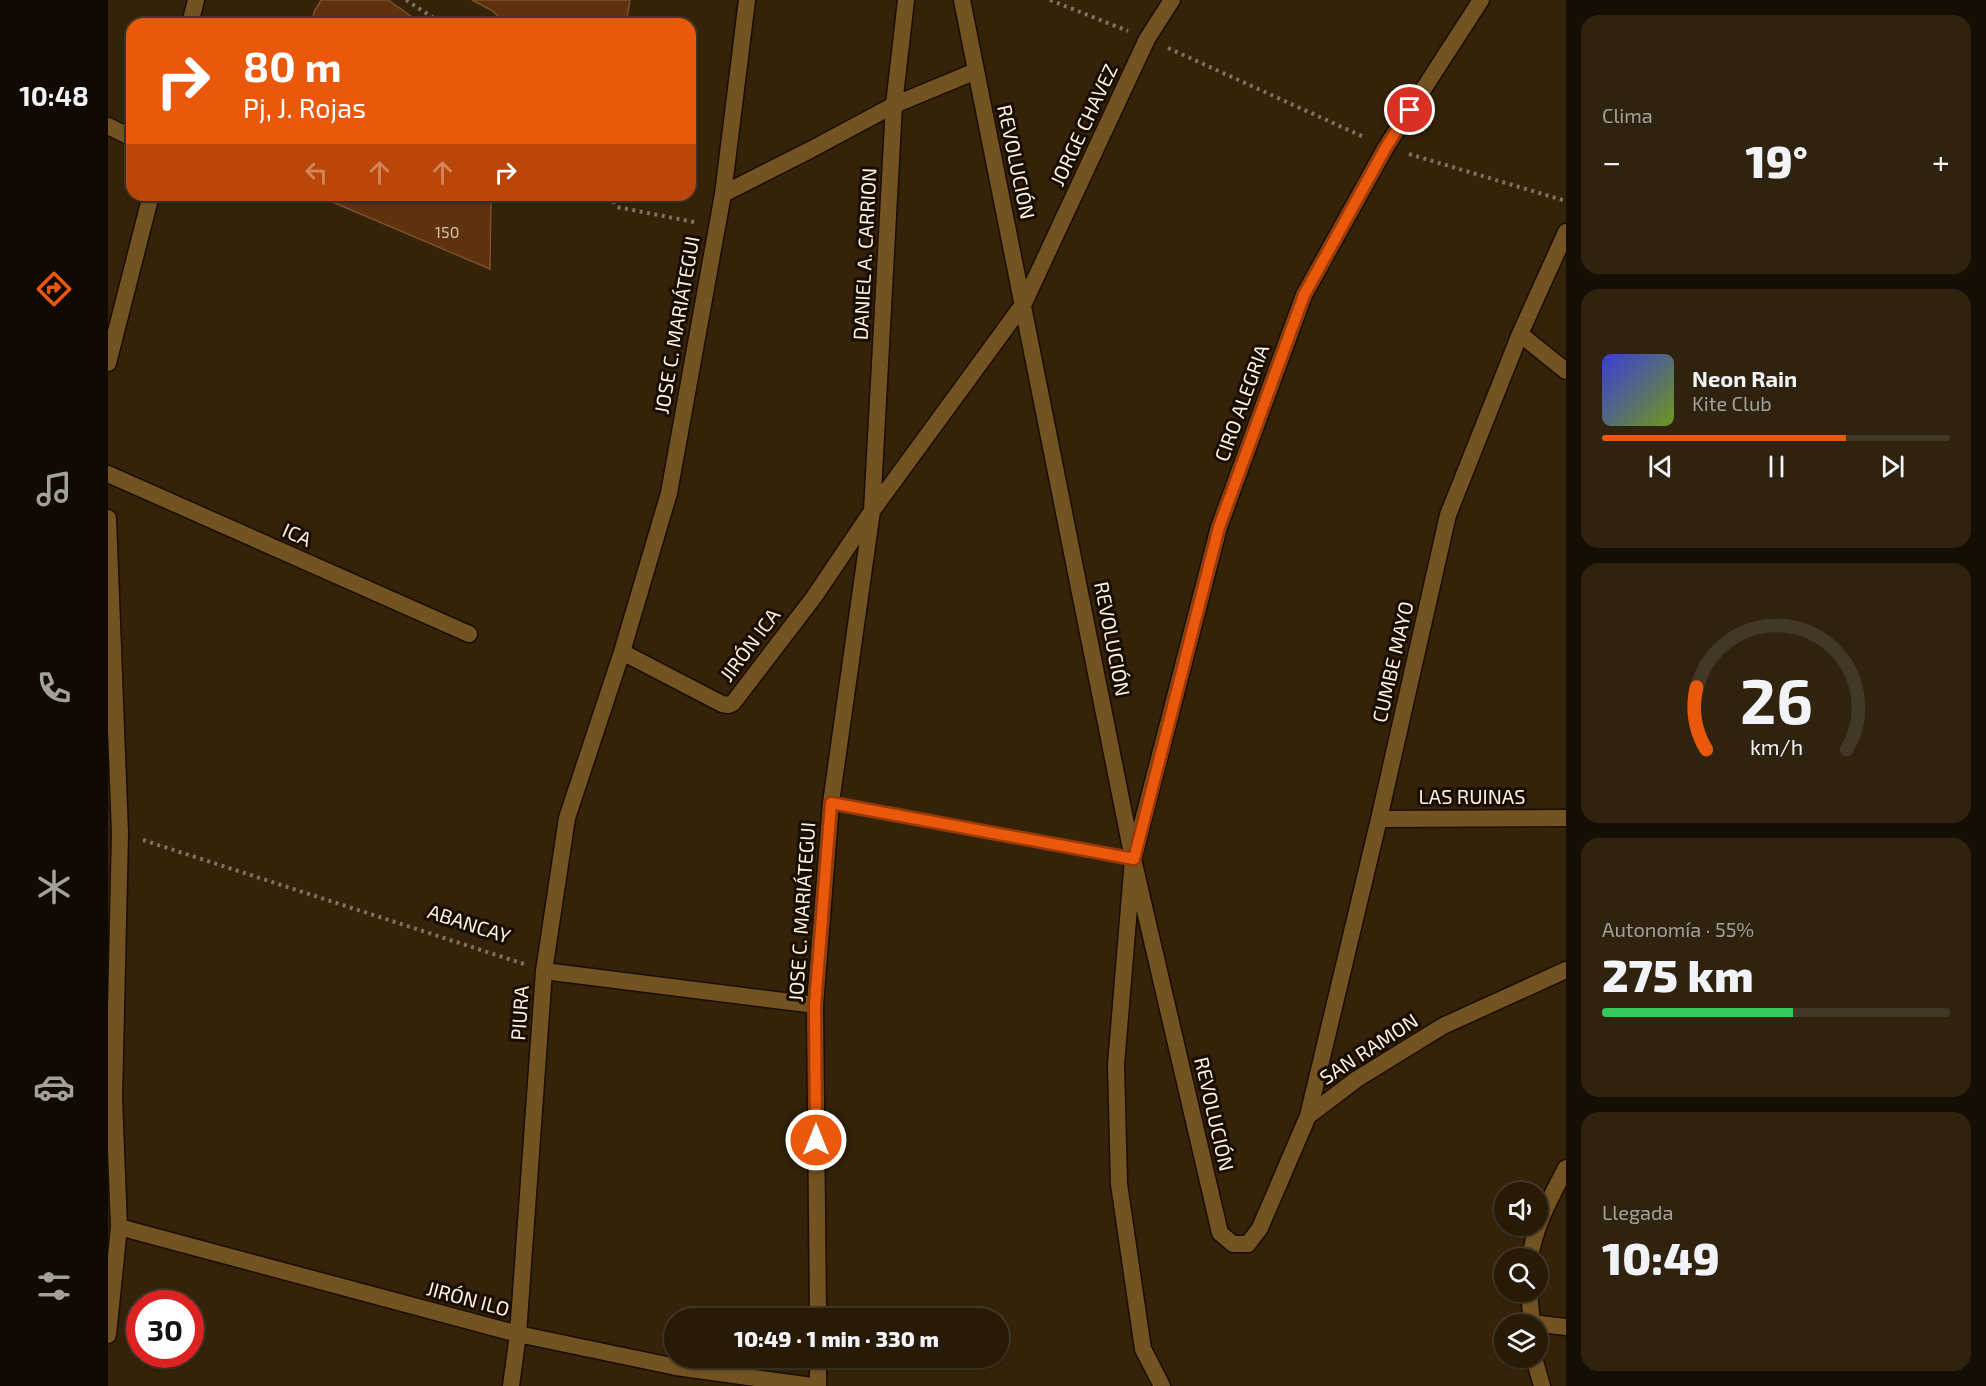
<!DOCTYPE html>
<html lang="es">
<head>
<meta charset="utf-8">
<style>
	body { margin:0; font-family:"Exo 2",sans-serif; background:#2f2310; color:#f1f3f6; height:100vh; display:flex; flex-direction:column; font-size:22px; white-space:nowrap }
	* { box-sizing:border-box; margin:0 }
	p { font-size:20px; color:#a4a19b }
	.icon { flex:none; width:33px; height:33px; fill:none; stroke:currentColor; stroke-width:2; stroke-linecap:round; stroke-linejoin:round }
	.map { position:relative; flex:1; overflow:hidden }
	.side { display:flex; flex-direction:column; gap:15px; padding:15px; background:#150e03; width:420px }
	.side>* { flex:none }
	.top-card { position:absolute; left:18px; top:18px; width:570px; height:183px; border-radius:18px; box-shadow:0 2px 4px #0004,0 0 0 2px #433828; background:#ea580c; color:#fff; overflow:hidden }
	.tools { position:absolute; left:1386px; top:1182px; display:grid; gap:12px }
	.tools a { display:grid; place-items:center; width:54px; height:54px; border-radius:50%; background:#271a06; box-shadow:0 2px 4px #0004,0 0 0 2px #433828; font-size:30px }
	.speed { position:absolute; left:18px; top:1290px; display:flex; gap:12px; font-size:30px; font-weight:700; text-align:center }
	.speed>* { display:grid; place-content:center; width:78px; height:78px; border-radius:50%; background:#271a06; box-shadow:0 2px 4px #0004,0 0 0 2px #433828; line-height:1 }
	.speed .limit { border:9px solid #d22; background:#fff; color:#111 }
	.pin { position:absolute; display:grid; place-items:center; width:51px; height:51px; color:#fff; margin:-26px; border:3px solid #fff; border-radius:50%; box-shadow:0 2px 6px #0007 }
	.me { position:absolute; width:66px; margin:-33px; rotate:0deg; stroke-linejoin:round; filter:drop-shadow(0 0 4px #0008) }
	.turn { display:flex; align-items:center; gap:21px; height:126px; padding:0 18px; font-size:27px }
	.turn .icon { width:78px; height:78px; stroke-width:2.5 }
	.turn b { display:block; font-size:42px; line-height:51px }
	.lanes { display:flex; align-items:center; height:57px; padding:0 18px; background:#0003; justify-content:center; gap:30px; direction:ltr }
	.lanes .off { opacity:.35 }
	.big { font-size:45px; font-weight:800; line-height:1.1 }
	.side .tile { flex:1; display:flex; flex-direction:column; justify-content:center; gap:9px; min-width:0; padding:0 21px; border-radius:18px; background:#2f2310 }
	.side .dial { align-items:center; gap:0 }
	.dial svg { height:156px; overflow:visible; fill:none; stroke:#433828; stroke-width:7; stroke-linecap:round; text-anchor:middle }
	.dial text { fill:#f1f3f6; stroke:none }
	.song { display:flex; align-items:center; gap:18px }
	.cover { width:72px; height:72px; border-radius:9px; background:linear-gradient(135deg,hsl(240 70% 55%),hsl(80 70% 35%)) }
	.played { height:6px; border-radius:3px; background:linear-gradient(90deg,#ea580c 70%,#433828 70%) }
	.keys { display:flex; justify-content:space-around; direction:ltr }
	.heat { display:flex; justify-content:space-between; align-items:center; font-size:33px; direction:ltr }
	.charge { height:9px; border-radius:4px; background:linear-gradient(90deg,#34c759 55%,#433828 0) }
	.trip { position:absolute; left:556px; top:1308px; width:345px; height:60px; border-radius:30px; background:#271a06; box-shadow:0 2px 4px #0004,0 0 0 2px #433828; font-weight:800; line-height:60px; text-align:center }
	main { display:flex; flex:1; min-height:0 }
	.tab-bar { display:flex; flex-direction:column; width:108px; justify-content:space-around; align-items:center; background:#100a02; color:#a4a19b }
	.tab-bar .icon { width:42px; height:42px }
	.tab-bar .current { color:#ea580c }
	.tab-bar b { font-size:27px; color:#f1f3f6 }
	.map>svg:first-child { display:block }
	.building { fill:#5d320d; stroke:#7d4f2c; stroke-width:1.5 }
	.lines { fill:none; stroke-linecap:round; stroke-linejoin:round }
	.service-casing { stroke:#1b0c00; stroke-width:14 }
	.minor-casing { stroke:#1b0c00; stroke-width:19 }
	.tertiary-casing { stroke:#1b0c00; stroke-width:19 }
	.path { stroke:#81725c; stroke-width:4; stroke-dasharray:3 4.5; stroke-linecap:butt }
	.service { stroke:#735321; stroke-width:12 }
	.minor { stroke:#735321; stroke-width:16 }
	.tertiary { stroke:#735321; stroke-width:16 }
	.route-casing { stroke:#983908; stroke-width:15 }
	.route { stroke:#ea580c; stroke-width:10 }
	.labels { text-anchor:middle; stroke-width:6; stroke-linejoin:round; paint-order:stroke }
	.number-label { font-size:16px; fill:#d5c1ad }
	.street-label { font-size:20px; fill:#fdf1e2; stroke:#190d00 }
</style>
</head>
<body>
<main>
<nav class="tab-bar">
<b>10:48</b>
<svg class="icon current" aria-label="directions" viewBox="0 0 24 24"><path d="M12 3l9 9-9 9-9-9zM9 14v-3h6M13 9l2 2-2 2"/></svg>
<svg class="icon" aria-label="music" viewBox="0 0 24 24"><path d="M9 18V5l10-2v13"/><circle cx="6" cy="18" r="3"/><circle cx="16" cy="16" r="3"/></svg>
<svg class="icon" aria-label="phone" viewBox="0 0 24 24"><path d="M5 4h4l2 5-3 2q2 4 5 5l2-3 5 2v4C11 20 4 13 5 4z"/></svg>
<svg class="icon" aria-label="climate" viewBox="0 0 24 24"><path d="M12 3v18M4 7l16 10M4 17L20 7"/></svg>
<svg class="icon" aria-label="car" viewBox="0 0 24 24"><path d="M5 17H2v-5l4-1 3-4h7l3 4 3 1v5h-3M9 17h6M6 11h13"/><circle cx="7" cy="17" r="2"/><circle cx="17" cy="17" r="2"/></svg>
<svg class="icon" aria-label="filters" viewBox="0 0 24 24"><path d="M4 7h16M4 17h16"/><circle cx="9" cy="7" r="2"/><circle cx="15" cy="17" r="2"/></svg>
</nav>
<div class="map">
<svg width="1458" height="1386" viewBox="0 0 1458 1386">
	<rect width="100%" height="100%" fill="#342308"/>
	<path class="building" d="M213,0H280L314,24H204L206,12Z
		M364,0H522L518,24H397L385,11Z
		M208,195H383L382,269Z"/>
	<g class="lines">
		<g class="service-casing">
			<path id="service" d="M723,803L1025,859"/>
		</g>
		<g class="minor-casing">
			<path id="minor" d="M854,0L1025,859L1112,1233L1125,1244H1140L1152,1228L1200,1116L1249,1079L1335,1026L1458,970
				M0,126L24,138
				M615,194L702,150L786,105L868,71
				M1412,334L1458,371
				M0,474L361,634
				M514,652L614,704L620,705L625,703L706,597L764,511L916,303L1039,39L1064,0
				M1271,819L1458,818
				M436,971L707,1005
				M1200,1116L1271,819L1340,515L1412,334L1458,232
				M11,1227L410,1334L568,1367L704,1386
				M1422,1258C1427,1225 1443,1197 1458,1168
				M1421,1292L1424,1324
				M710,1318L707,1005L723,803L764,511L786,105L798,0
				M1424,1323L1458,1327
				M710,1358V1386
				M1426,1358L1434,1386
				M403,1386L410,1334L436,971L459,818L514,652L561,493L615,194L639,0
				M1054,1386L1035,1349L1011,1184L1008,1065L1025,859L1111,527L1196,295L1278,147L1373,0"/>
		</g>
		<g class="tertiary-casing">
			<path id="tertiary" d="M82,24L88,0
				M0,363L43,195
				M0,518L12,833L6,1098L11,1227L0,1335"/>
		</g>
		<path class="path" d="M298,0L335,24
			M942,0L1020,31
			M1060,48L1258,138
			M1301,154L1458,201
			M501,195L509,207L586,222
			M35,840L416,964"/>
		<use href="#service" class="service"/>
		<use href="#minor" class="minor"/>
		<use href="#tertiary" class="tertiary"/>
	</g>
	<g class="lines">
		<g class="route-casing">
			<path id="route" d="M708,1140L707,1005L723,803L1026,859L1111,527L1196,295L1278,147L1302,110"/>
		</g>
		<use href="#route" class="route"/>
	</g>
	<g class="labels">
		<g class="number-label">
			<text x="339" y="238">150</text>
		</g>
		<g class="street-label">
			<text transform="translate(976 125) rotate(-65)" y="7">JORGE CHAVEZ</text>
			<text transform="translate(908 162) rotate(78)" y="7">REVOLUCIÓN</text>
			<text transform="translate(757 254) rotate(-87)" y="7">DANIEL A. CARRION</text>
			<text transform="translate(569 325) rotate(-80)" y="7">JOSE C. MARIÁTEGUI</text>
			<text transform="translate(1134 403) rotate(-70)" y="7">CIRO ALEGRIA</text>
			<text transform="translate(189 535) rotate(24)" y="7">ICA</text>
			<text transform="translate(1004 639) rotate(79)" y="7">REVOLUCIÓN</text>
			<text transform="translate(642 645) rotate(-53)" y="7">JIRÓN ICA</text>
			<text transform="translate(1285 662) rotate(-77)" y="7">CUMBE MAYO</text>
			<text x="1364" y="804">LAS RUINAS</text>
			<text transform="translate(694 912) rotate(-86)" y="7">JOSE C. MARIÁTEGUI</text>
			<text transform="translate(361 924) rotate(18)" y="7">ABANCAY</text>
			<text transform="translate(412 1013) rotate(-86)" y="7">PIURA</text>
			<text transform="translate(1261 1049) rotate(-33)" y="7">SAN RAMON</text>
			<text transform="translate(1106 1114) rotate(77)" y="7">REVOLUCIÓN</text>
			<text transform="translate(360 1299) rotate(15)" y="7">JIRÓN ILO</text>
		</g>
	</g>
</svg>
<div class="tools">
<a><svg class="icon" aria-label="sound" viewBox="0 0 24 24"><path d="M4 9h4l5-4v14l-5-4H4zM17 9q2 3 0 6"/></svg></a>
<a><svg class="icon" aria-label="search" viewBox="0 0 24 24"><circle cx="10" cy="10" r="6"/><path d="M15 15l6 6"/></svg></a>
<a><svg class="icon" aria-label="layers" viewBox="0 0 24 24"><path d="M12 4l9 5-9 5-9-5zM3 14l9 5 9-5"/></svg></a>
</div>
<div class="speed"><div class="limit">30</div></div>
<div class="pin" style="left:1302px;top:110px;background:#d93025"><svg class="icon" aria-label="arrive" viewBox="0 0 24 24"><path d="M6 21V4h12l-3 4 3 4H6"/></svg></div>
<svg class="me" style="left:708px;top:1140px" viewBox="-20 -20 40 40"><circle r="17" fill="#ea580c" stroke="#fff" stroke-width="3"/><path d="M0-11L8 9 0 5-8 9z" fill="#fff"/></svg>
<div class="trip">10:49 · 1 min · 330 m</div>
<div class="top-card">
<div class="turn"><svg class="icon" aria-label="right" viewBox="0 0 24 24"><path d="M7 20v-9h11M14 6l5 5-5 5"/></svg><div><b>80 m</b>Pj, J. Rojas</div></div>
<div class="lanes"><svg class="icon off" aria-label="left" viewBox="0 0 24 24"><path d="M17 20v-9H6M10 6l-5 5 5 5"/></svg><svg class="icon off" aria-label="ahead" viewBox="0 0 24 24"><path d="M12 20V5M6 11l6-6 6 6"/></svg><svg class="icon off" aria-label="ahead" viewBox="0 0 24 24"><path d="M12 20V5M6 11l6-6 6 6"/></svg><svg class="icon" aria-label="right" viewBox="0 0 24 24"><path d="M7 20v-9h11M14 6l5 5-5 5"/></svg></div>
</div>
</div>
<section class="side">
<div class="tile"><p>Clima</p>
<div class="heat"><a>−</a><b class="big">19°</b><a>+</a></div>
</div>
<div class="tile">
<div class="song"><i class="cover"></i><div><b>Neon Rain</b><p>Kite Club</p></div></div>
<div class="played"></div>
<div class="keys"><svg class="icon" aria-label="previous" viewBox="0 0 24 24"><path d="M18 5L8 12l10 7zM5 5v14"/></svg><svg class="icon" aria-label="pause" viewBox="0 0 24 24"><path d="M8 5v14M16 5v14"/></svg><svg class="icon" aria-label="next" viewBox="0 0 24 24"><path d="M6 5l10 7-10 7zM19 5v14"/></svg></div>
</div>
<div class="tile dial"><svg viewBox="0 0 100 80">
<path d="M14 69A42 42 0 1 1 86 69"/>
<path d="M14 69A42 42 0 0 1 9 37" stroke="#ea580c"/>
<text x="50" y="56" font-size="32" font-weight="700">26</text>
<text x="50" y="72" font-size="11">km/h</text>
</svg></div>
<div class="tile"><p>Autonomía · 55%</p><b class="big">275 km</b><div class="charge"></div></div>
<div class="tile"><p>Llegada</p><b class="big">10:49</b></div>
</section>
</main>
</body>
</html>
